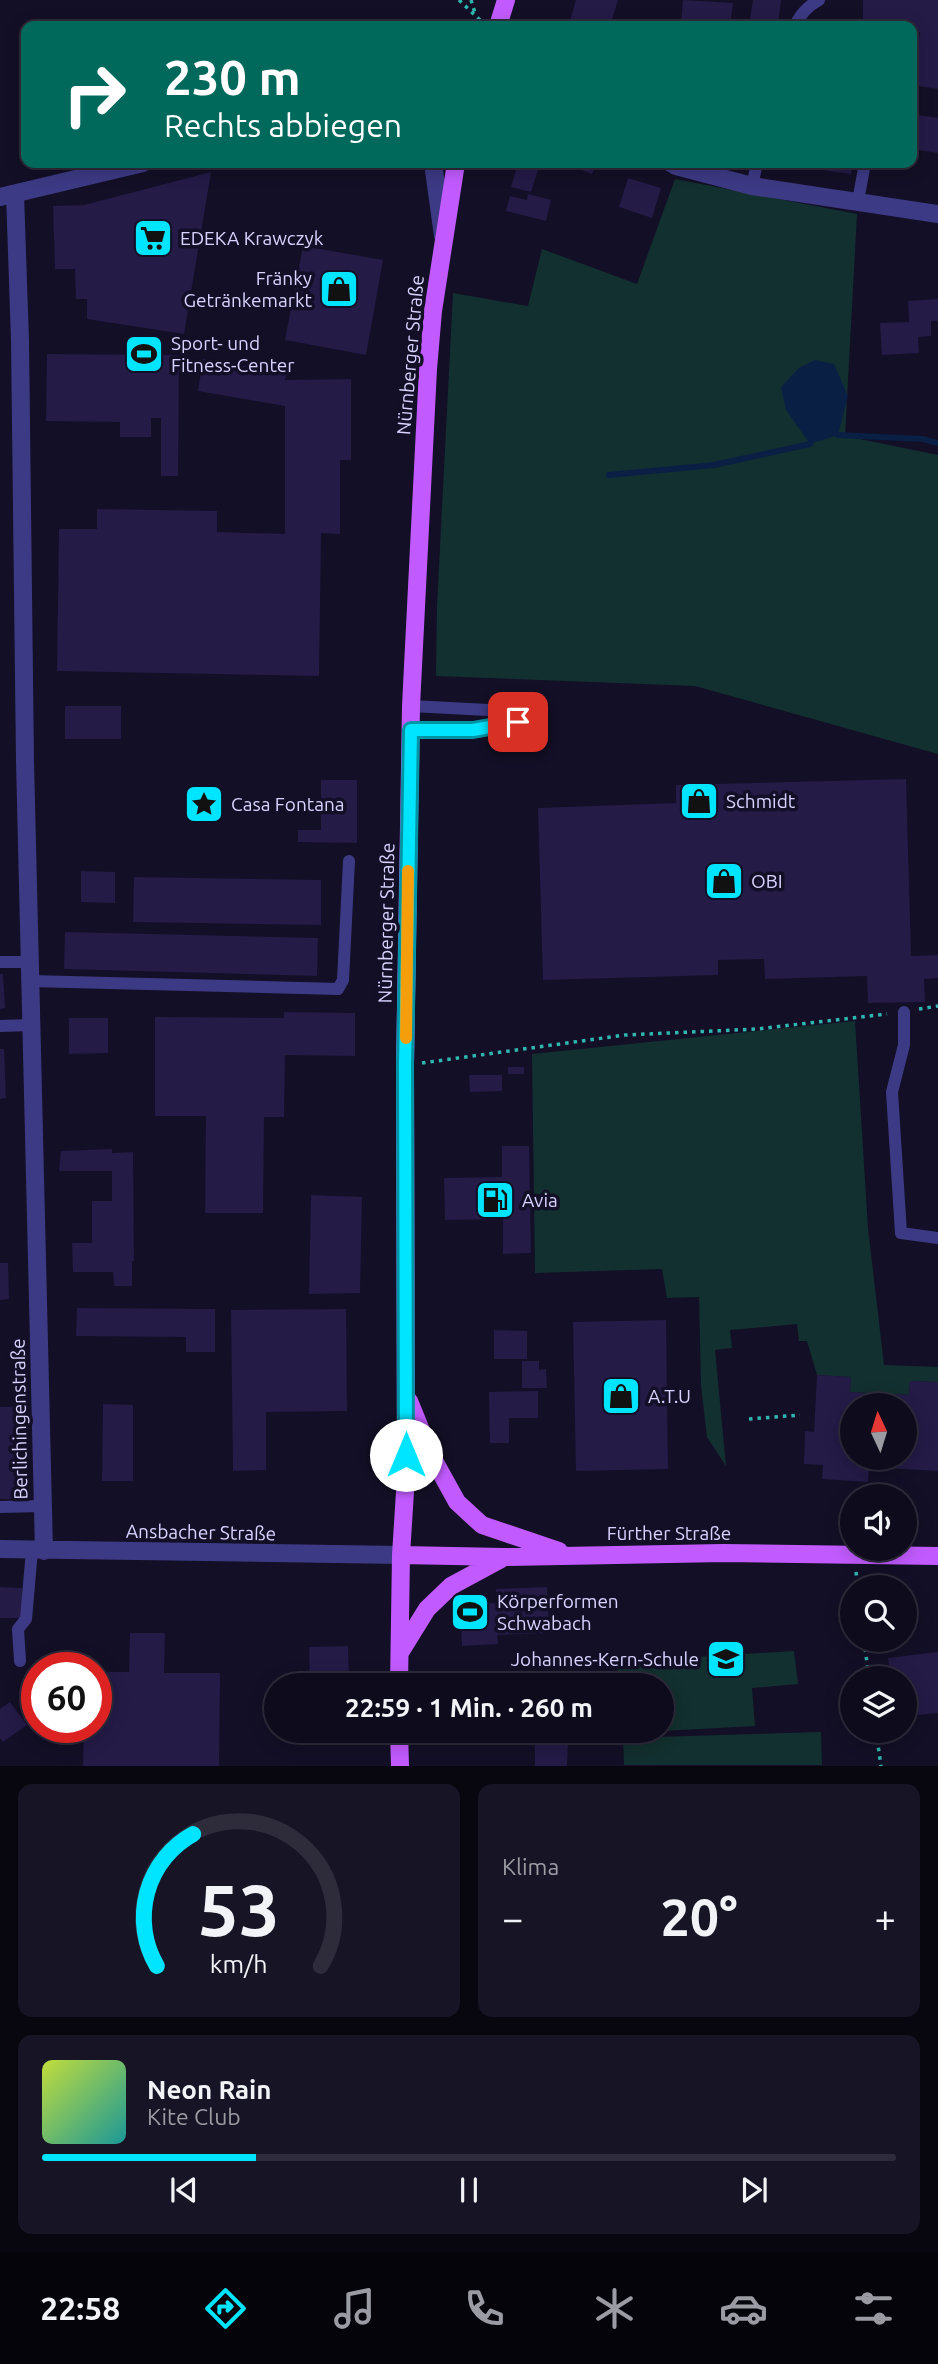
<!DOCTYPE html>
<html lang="de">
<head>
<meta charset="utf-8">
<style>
	body { margin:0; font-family:Ubuntu,sans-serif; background:#171425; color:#f1f3f6; height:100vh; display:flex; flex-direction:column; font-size:26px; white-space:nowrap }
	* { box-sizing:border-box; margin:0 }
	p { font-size:23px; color:#9b9ba3 }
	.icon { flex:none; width:38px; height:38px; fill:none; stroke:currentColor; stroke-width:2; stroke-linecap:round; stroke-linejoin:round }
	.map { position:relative; height:1766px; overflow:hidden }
	.details { display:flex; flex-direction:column; gap:18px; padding:18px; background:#08060f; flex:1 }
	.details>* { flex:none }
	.guide { position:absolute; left:21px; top:21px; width:896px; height:147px; border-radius:14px; box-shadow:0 4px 18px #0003,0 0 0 2px #2e2b3b; background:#00695c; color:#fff; overflow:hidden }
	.needle { width:46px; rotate:356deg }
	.buttons { position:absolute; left:840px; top:1393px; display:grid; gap:14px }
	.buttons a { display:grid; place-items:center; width:77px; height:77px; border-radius:50%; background:#0e0b1c; box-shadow:0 4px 18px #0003,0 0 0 2px #2e2b3b; font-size:35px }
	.speed { position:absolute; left:21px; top:1652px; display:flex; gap:14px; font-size:35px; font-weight:700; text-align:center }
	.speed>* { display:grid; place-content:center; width:91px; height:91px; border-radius:50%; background:#0e0b1c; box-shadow:0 4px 18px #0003,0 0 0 2px #2e2b3b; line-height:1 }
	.speed .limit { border:10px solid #d22; background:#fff; color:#111 }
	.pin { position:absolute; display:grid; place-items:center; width:60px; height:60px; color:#fff; margin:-30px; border-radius:14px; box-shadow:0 4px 10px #0006 }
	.me { position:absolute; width:77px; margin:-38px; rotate:0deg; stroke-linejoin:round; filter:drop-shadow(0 0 5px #0008) }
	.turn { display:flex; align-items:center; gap:24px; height:147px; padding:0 28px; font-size:32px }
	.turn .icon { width:91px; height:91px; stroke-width:2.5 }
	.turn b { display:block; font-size:49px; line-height:60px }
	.big { font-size:52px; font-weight:700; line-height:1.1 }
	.details .widget { flex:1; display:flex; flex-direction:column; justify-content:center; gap:10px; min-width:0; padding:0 24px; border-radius:14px; background:#171425 }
	.details .dial { align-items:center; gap:0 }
	.dial svg { height:182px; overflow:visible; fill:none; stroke:#2e2b3b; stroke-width:7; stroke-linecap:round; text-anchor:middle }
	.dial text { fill:#f1f3f6; stroke:none }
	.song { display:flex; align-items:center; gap:21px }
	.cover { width:84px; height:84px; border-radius:10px; background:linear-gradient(135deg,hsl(70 70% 55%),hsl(180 70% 35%)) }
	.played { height:7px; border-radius:4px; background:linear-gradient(90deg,#00e5ff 25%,#2e2b3b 25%) }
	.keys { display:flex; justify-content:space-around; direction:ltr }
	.heat { display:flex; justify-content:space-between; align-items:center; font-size:38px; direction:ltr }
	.details .tiles { flex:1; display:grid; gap:18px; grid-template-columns:1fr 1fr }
	.widget:last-child { grid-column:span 2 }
	.trip { position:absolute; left:264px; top:1673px; width:410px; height:70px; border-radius:35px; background:#0e0b1c; box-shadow:0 4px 18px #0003,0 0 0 2px #2e2b3b; font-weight:700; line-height:70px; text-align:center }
	.dock { display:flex; height:112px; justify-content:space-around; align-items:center; background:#06040b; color:#9b9ba3 }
	.dock .icon { width:49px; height:49px }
	.dock .selected { color:#00e5ff }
	.dock b { font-size:32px; color:#f1f3f6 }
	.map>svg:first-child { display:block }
	.green { fill:#12302f }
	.water { fill:#0a1f44 }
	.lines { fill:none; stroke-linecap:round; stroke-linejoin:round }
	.stream { stroke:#0a1f44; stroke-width:6 }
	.building { fill:#241b47; fill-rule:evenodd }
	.path { stroke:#2fb8b0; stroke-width:3.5; stroke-dasharray:3.5 5; stroke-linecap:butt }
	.service { stroke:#3d3a85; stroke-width:12 }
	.minor { stroke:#3d3a85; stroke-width:18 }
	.primary { stroke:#c25bff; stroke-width:18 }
	.route-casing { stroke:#0095a6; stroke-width:18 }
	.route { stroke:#00e5ff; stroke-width:12 }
	.slow { stroke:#f59e0b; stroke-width:12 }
	.labels { text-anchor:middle; stroke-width:7; stroke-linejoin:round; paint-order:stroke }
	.poi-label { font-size:19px; fill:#d9d4ff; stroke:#130f26; text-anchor:start }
	.street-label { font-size:19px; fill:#d9d4ff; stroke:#130f26 }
</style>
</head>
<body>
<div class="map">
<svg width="938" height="1766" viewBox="0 0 938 1766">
	<rect width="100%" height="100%" fill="#130f26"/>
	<path class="green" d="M675,179L857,214L845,436L938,455V754L695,686L436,676L437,606L453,293L528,306L542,249L637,284Z
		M855,1021L868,1228L884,1365L938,1367V1382L910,1381L909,1395L850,1392L851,1377L817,1375L807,1341H799L797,1324L730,1330L732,1348L715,1350L726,1466L707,1437L701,1386L699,1297L667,1298L662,1269L535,1273L532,1054Z
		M794,1651L798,1684L752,1688L755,1726L662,1731V1685H619L617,1662Z
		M821,1732L822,1765H624L623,1738Z"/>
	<path class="water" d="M815,360L834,364L848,396L838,435L810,444L786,410L781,387L799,368Z"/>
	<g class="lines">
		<path class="stream" d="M838,435L923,439L938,443
			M609,475L714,465L810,444"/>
	</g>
	<path class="building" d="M576,0H618L610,26H578L569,24Z
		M683,0L733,3L730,26L681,23Z
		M753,0H781L778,26H749Z
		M863,0H938V89L912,85L920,32H912V26H863Z
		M912,114L938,118V153L912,149Z
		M518,163L539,167L531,192L511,187Z
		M562,163H596L592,174Z
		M809,163H852L851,174L808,168Z
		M211,172L184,334L87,319V299H76L75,269H55L53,206L84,205Z
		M628,178L661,188L652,218L619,207Z
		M528,194L551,200L546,221L506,211L510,196L527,200Z
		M303,246L383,260L366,355L285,340Z
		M938,299V321H931V336L918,337L919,353L882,355L880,323L909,322L908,301Z
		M47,354L179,355L178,476H161V418H151V437H120V422L46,421Z
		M203,359L287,373L285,380L351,379V460H340V534L321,533L319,676L57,671L59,529H97V509L217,511V532L285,534V406L198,391Z
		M65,706H121V739H65Z
		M906,779L911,956L938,955V978L924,979L925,1002L868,1003L867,976L765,979L764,959L718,960V975L543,980L538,808L676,803V785Z
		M321,780H357V843L298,842V830H321Z
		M81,871L115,872V903L81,902Z
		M134,877L321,880V925L133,922Z
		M65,932L318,938L317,976L64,969Z
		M0,974H3L5,1008L0,1009Z
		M284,1012L355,1013V1056L285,1055L284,1117H264L263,1213H205L206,1116H155V1017L284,1018Z
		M69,1018H108V1053L69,1054Z
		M0,1049H4L6,1098L0,1099Z
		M508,1067H524V1074H508Z
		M469,1075H502V1091L470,1092Z
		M502,1146H529L531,1253L503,1254V1219L445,1220L444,1178L502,1177Z
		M112,1149V1153L133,1152L134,1261H132V1286H114L113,1272H73L72,1243H92V1201H112V1171H59L61,1151Z
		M311,1195L362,1197L360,1293L309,1294Z
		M0,1263H8L9,1299L0,1300Z
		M77,1308L215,1309V1352H186V1337L76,1336Z
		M346,1309L347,1411L266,1412V1470L233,1471L231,1310Z
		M666,1320L668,1469L576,1471L573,1322Z
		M494,1330L527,1331V1359H494Z
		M522,1361H539V1370L546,1369L547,1388H522Z
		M817,1375L851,1377L850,1392L909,1395L910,1381L938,1382V1471L869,1467L868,1482L822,1479L823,1465L804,1464L805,1431L814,1432ZM852,1405H905V1458H852Z
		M538,1391V1418H509V1443H490L489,1392Z
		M103,1404L133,1405V1481H102Z
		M0,1407H15L16,1499H0Z
		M0,1587L22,1588V1618H0Z
		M547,1587L549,1633L497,1635L498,1644L462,1646L460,1604L496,1603V1589Z
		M130,1633H165L164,1673H220L219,1766H83L84,1727H96V1672H129Z
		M348,1646L349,1685H310L309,1647Z
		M938,1652V1713L905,1716V1678H891L888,1658Z
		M443,1673L511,1674V1685H443Z
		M10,1702L27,1725L3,1742L0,1738V1709Z
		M535,1742H568L567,1766H535Z"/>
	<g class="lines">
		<path class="path" d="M459,0L480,20
			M471,0L475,13
			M919,1009L938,1006
			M422,1063L625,1035L757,1029L887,1014
			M749,1419L800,1415
			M856,1572L858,1587
			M864,1640L869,1678
			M876,1731L881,1766"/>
		<path class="service" d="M795,26C800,14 808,6 819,0
			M752,186L757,163
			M858,201L865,163
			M411,706L488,710L518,722
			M410,730H473L518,722
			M0,962H30
			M30,981L338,989L343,980L349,861
			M904,1012V1045L892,1092L901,1233L938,1238
			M0,1026L31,1025
			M0,1507L42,1506
			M20,1661L18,1629L26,1619L32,1550"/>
		<path class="minor" d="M433,163L443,236
			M671,163L676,166L752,186L938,214
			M15,194L20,340L25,761L44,1551
			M0,197L143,163
			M0,1549L401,1555"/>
		<path class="primary" d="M498,26L506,0
			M409,1401L431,1455L457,1502L482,1525L559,1551
			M401,1555L504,1557L723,1553L938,1556
			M401,1651L427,1609L451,1586L501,1559
			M399,1685L401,1555L406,1476L405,1065L411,706L428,369L433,311L456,163
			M399,1731L400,1766"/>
	</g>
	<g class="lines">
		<g class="route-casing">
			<path id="route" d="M406,1455L405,1065L411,730H473L518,722"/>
		</g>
		<use href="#route" class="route"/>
		<path class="slow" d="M406,1038L408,871"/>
	</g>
	<defs>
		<g id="supermarket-square" transform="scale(2.0125)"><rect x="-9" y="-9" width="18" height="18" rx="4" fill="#00e5ff" stroke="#130f26"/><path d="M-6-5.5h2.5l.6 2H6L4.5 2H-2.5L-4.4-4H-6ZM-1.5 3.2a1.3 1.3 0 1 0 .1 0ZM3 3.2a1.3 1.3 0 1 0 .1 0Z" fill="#111"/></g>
		<g id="shop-square" transform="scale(2.0125)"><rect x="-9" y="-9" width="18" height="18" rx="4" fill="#00e5ff" stroke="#130f26"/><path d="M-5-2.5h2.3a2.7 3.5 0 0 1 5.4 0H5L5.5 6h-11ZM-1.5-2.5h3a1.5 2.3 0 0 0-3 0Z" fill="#111"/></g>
		<g id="stadium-square" transform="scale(2.0125)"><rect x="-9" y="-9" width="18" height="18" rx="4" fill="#00e5ff" stroke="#130f26"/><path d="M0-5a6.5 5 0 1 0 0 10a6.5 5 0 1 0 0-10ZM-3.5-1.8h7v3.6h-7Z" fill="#111"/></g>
		<g id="sight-square" transform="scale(2.0125)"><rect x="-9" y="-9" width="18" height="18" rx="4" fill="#00e5ff" stroke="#130f26"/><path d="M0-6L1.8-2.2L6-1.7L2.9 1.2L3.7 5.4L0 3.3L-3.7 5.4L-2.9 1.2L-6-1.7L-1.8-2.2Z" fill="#111"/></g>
		<g id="fuel-square" transform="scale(2.0125)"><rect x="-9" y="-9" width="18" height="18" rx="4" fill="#00e5ff" stroke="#130f26"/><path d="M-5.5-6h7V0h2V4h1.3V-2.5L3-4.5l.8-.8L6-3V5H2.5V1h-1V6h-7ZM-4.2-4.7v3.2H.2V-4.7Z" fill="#111"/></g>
		<g id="school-square" transform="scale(2.0125)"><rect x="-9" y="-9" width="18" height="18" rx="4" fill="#00e5ff" stroke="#130f26"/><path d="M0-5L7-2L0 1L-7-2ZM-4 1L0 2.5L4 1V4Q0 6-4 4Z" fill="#111"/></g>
	</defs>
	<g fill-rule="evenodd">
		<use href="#supermarket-square" x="153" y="238"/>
		<use href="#shop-square" x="339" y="289"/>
		<use href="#stadium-square" x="144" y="354"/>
		<use href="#shop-square" x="699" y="801"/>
		<use href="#sight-square" x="204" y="804"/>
		<use href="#shop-square" x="724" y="881"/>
		<use href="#fuel-square" x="495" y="1200"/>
		<use href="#shop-square" x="621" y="1396"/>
		<use href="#stadium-square" x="470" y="1612"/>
		<use href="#school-square" x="726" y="1659"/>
	</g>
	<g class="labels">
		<g class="poi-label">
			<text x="180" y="245">EDEKA Krawczyk</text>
			<text x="312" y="285" text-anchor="end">Fränky<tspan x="312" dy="22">Getränkemarkt</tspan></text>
			<text x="171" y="350">Sport- und<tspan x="171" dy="22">Fitness-Center</tspan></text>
			<text x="726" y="808">Schmidt</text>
			<text x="231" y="811">Casa Fontana</text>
			<text x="751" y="888">OBI</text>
			<text x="522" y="1207">Avia</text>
			<text x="648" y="1403">A.T.U</text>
			<text x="497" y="1608">Körperformen<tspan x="497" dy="22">Schwabach</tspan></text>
			<text x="699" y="1666" text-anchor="end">Johannes-Kern-Schule</text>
		</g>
		<g class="street-label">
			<text transform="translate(410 355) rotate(-85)" y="7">Nürnberger Straße</text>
			<text transform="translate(386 923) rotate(-89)" y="7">Nürnberger Straße</text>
			<text transform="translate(19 1419) rotate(-91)" y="7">Berlichingenstraße</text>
			<text transform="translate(201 1532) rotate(1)" y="7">Ansbacher Straße</text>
			<text x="669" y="1540">Fürther Straße</text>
		</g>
	</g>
</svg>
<div class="buttons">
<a><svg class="needle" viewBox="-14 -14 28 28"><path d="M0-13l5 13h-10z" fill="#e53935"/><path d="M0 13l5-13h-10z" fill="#9b9ba3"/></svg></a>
<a><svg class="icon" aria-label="sound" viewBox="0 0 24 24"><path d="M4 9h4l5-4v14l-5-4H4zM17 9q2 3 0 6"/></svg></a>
<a><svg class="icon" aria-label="search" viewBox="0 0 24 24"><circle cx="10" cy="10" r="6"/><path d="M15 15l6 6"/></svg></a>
<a><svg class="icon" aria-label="layers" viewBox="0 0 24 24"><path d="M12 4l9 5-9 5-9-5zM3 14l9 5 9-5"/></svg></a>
</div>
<div class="speed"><div class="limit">60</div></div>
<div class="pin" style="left:518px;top:722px;background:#d93025"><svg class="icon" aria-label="arrive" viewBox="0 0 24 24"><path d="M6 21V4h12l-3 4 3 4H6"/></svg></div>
<svg class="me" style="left:406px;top:1455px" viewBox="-20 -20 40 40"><circle r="19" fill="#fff"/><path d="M0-13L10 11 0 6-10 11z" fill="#00e5ff"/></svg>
<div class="trip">22:59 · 1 Min. · 260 m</div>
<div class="guide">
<div class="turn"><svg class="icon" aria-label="right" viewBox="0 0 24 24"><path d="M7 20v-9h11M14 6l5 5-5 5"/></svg><div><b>230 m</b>Rechts abbiegen</div></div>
</div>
</div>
<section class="details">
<div class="tiles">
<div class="widget dial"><svg viewBox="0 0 100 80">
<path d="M14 69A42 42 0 1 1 86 69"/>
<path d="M14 69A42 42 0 0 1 30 11" stroke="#00e5ff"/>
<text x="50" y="56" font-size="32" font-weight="700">53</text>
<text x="50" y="72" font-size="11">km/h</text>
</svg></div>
<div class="widget"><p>Klima</p>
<div class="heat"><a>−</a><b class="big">20°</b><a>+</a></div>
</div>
<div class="widget">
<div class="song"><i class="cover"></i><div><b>Neon Rain</b><p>Kite Club</p></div></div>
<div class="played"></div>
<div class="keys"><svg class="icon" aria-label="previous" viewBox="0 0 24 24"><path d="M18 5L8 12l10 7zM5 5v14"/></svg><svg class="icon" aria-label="pause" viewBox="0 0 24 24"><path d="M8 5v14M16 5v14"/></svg><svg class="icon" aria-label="next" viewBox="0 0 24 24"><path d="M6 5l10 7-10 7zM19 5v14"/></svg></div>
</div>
</div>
</section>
<nav class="dock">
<b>22:58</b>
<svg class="icon selected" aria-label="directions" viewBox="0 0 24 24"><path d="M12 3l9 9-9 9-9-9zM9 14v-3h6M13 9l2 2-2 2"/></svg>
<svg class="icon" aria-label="music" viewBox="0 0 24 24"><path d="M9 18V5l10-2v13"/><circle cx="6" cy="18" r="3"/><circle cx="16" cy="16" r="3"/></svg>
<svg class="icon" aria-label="phone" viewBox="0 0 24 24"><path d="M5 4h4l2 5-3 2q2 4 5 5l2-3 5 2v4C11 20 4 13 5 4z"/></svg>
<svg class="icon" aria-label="climate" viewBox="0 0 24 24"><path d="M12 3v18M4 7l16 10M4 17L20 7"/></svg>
<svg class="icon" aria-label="car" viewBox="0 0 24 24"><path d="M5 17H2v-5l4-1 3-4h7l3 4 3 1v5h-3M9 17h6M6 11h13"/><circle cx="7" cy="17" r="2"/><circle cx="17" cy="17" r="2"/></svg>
<svg class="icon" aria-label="filters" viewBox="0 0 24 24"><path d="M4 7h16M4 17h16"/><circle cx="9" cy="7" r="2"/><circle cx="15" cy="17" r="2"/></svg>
</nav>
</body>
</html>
